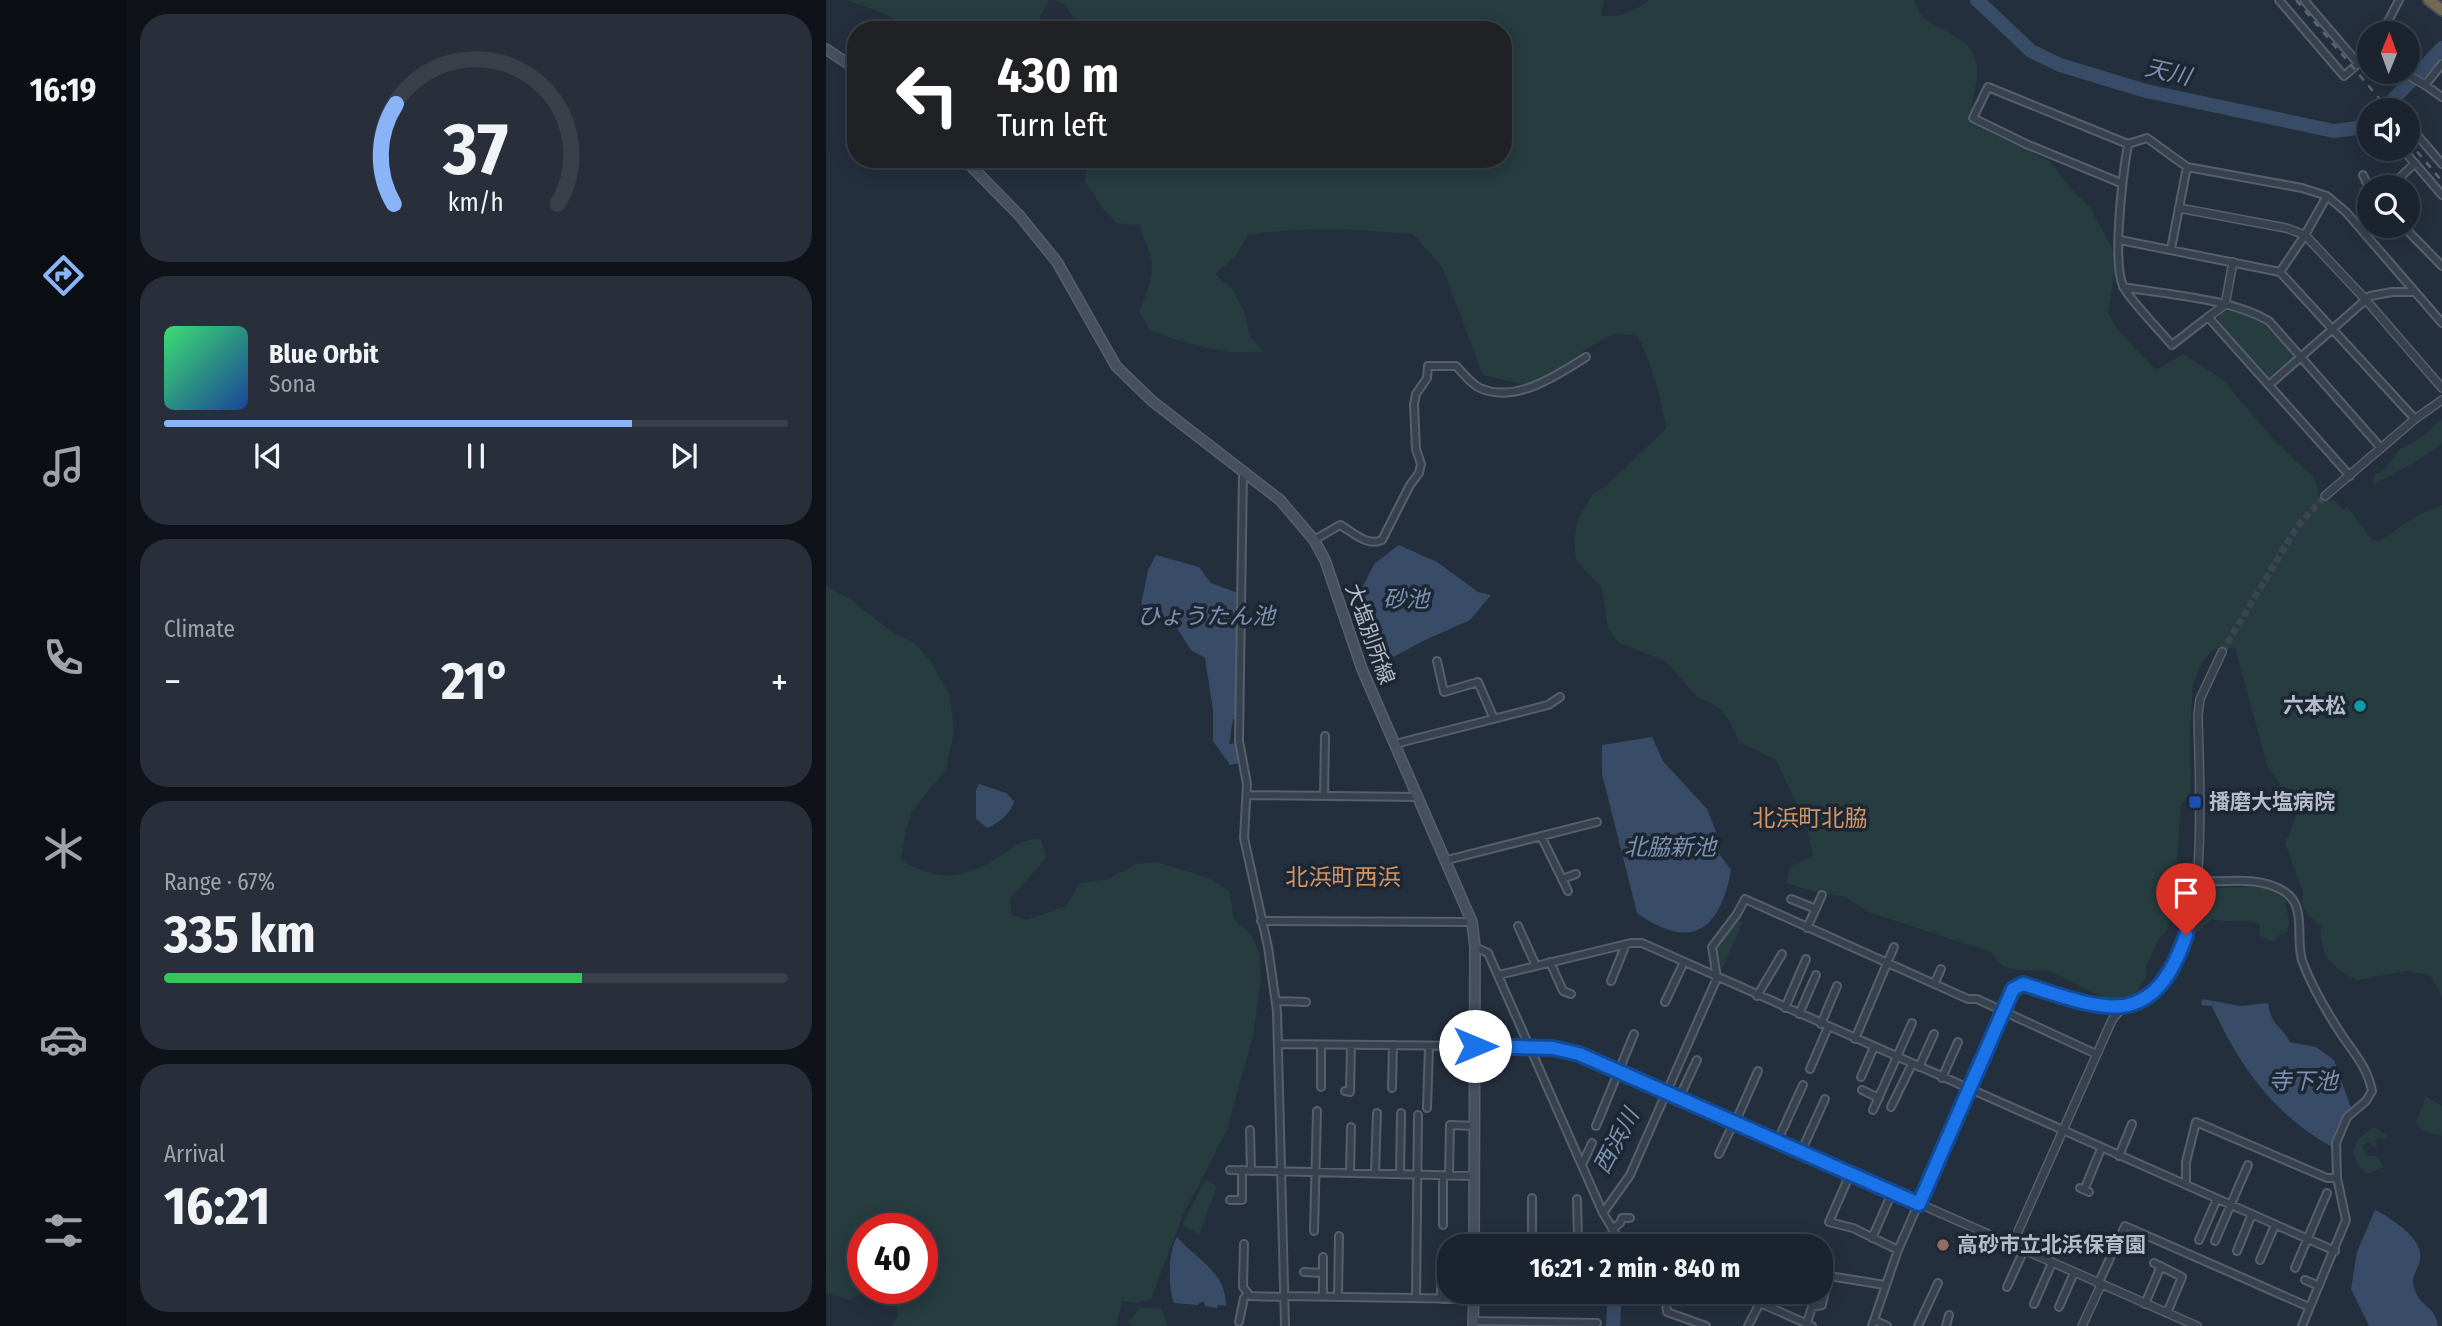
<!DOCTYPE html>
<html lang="en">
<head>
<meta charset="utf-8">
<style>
	body { margin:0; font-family:"Fira Sans Condensed","Noto Sans JP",sans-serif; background:#282f3a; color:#f1f3f6; height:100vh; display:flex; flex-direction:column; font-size:26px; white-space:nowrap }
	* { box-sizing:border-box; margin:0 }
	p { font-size:23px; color:#a0a4aa }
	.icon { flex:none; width:38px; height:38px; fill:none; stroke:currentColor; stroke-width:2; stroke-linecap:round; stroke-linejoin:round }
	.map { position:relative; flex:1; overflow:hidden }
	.side { display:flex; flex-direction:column; gap:14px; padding:14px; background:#0f1319; width:700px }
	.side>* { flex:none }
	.guide { position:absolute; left:21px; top:21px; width:665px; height:147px; border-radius:28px; box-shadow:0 4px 18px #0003,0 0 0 2px #39404a; background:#202124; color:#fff; overflow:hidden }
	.needle { width:46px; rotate:1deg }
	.controls { position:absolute; left:1531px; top:21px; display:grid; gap:14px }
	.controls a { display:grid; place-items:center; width:63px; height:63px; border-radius:50%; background:#1b232e; box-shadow:0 4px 18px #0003,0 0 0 2px #39404a; font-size:35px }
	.speed { position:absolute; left:21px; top:1213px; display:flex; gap:14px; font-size:35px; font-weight:700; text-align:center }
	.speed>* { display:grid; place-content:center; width:91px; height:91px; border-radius:50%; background:#1b232e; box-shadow:0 4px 18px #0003,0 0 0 2px #39404a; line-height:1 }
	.speed .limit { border:10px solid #d22; background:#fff; color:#111 }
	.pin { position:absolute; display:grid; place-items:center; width:60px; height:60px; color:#fff; margin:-72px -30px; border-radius:50% 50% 50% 0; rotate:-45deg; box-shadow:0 0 7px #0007 }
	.pin .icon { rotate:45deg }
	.me { position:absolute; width:77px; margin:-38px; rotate:90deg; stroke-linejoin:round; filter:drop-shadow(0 0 5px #0008) }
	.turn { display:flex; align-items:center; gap:24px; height:147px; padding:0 35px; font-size:32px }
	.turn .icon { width:91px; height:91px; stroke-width:2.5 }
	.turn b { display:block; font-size:49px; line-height:60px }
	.big { font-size:52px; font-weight:700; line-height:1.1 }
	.side .card { flex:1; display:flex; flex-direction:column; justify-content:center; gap:10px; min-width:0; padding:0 24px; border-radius:28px; background:#282f3a }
	.side .dial { align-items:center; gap:0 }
	.dial svg { height:182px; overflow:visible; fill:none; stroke:#39404a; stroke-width:7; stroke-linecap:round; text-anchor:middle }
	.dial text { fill:#f1f3f6; stroke:none }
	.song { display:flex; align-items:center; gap:21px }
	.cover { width:84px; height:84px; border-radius:10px; background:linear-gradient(135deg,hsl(140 70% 55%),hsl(220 70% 35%)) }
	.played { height:7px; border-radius:4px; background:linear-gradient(90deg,#8ab4f8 75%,#39404a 75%) }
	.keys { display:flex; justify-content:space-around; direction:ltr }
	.heat { display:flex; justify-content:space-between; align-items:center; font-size:38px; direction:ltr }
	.charge { height:10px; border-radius:5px; background:linear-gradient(90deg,#34c759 67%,#39404a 0) }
	.trip { position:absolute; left:611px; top:1234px; width:396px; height:70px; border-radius:28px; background:#1b232e; box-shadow:0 4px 18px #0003,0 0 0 2px #39404a; font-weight:700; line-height:70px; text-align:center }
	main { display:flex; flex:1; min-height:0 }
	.menu { display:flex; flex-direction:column; width:126px; justify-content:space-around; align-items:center; background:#0b0e12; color:#a0a4aa }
	.menu .icon { width:49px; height:49px }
	.menu .active { color:#8ab4f8 }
	.menu b { font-size:32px; color:#f1f3f6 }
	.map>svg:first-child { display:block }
	.green { fill:#263c3f }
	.water { fill:#394c67 }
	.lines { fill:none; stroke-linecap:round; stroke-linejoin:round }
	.river { stroke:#394c67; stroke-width:14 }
	.tertiary-tunnel { stroke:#3a4453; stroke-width:7; stroke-dasharray:7 3.5; stroke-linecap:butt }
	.minor-casing { stroke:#565f6c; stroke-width:10 }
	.tertiary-casing { stroke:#565f6c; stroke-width:10 }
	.secondary-casing { stroke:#565f6c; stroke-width:12 }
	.motorway-casing { stroke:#434c59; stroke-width:14 }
	.minor { stroke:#38414e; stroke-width:6 }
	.tertiary { stroke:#38414e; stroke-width:7 }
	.secondary { stroke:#465061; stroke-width:9 }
	.motorway { stroke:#746855; stroke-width:10 }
	.rail { stroke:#5a6575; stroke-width:2.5; stroke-dasharray:7 7; stroke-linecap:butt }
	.route-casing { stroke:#114b97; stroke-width:18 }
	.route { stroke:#1a73e8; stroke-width:12 }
	.culture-dot { fill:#0f9aa8; stroke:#1d2633; stroke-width:2.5 }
	.transit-dot { fill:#1a4fb4; stroke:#1d2633; stroke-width:2.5 }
	.education-dot { fill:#8d6e63; stroke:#1d2633; stroke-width:2.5 }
	.labels { text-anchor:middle; stroke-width:7; stroke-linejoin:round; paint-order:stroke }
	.street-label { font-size:21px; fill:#b4bcc9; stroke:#1d2633 }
	.poi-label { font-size:21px; font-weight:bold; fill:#b4bcc9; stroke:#1d2633; text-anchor:start }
	.water-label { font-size:23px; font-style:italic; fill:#7c92b1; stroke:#1d2633 }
	.neighbourhood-label { font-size:23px; fill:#d59563; stroke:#1d2633 }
</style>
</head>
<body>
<main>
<nav class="menu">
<b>16:19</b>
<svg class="icon active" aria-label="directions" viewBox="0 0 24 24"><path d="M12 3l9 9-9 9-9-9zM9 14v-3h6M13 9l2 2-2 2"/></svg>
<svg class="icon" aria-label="music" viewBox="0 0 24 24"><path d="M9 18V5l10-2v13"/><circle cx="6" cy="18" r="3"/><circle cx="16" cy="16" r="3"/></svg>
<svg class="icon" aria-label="phone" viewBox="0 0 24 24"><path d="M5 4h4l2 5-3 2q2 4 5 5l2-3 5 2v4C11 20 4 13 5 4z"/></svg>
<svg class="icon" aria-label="climate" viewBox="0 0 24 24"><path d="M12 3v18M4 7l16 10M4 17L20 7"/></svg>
<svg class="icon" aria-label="car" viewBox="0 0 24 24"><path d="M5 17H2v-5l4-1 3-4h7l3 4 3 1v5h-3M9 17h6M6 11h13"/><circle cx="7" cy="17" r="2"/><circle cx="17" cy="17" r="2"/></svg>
<svg class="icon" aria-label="filters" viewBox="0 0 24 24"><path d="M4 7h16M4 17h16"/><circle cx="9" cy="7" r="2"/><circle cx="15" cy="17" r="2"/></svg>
</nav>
<section class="side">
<div class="card dial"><svg viewBox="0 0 100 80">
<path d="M14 69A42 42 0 1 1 86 69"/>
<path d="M14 69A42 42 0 0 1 15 25" stroke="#8ab4f8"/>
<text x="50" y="56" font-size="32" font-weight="700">37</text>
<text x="50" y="72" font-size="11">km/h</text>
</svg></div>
<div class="card">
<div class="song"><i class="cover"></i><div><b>Blue Orbit</b><p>Sona</p></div></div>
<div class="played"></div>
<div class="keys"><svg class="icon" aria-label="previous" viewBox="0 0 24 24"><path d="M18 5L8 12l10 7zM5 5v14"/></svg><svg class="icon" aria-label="pause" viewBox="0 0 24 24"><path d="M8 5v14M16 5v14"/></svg><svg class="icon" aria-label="next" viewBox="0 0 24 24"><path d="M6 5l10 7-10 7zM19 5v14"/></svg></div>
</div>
<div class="card"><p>Climate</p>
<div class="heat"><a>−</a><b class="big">21°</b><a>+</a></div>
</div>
<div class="card"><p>Range · 67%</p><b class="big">335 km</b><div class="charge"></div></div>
<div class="card"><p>Arrival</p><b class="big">16:21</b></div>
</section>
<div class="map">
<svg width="1616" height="1326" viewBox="0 0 1616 1326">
	<rect width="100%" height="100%" fill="#242f3e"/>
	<path class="green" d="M21,0H223L208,30H86L59,14Z
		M229,0H778L775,15C789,20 812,10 823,0H1088C1090,4 1092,11 1095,15C1110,31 1136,33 1147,53C1160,80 1138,98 1150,126L1223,161L1248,192L1264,207L1291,259L1282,313L1291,329L1330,370L1358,354L1396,379L1449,441L1487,477L1492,488L1493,501L1508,500L1518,510L1521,507L1523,509L1546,540L1553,541L1590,516L1616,505V998L1604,975L1580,971L1531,980C1506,968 1493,955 1495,926L1482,915L1476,904L1477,892L1459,843L1471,815L1466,801L1442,768L1409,648L1388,649L1377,661L1367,684L1364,731L1365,796L1355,804L1351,863L1364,867L1361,893L1345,914L1340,931L1333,939L1320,967V978L1305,999L1287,1003L1221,970H1191L1176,966L1165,952L1045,913L1019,897L990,892L960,883L964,867L987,856L981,826L950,760L913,742L906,725L892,707L871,697L839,661L793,643L782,629L776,588L750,560L748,543L751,521L766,495L782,484L840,429C834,396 827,365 811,335L788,334L761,348L728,375L696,384L657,375L616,267L587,234C533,229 476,226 422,235L410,256L389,274L407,290L419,314L424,337L437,351C395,356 362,344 324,330L313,311C331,272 329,264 313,225L291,223L276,208L259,181L262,159H677V30H256L238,4Z
		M1407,309C1437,318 1447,332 1468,355C1467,364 1452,377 1443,378L1392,321L1393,314Z
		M1616,420V443L1598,457L1547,485L1549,474L1556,472L1574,449L1590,441Z
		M0,586L22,598L71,635L88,642L106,663L124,696L128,731L120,770L86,811L79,834L75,860C114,883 139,879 176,855C193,844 193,840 215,839L220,858L184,899L186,915L201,920L240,906L254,883L282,879L311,864L331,862L386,879L403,891L408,919L425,935L433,952L435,977L427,1035L401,1130L357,1215L325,1299L311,1303L296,1301L290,1326H66L72,1315L68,1294L54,1288H96V1228H37V1288H43L24,1300L0,1293Z
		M1430,886L1442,887L1459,899L1463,923L1461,932L1453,935L1447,942L1433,935L1434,925C1421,917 1403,924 1386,919L1365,937C1369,924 1371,898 1377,889Z
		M911,920L917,922L894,974L888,949Z
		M1600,1096L1616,1106V1136L1596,1131L1590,1122Z
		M1548,1127L1561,1136L1558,1139L1553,1137L1549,1140L1551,1146L1549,1148L1542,1142L1536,1146L1541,1156H1549L1558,1167L1541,1174L1532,1165L1527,1150L1533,1138Z
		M380,1179L391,1186L373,1235L356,1224Z
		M314,1307L335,1309L342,1326H306L302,1322Z"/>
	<path class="water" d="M573,545L611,562L652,592L665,595L644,620L597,641L556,663L551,661L531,597L549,563Z
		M330,555L373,567L385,583L412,593L411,719H407L403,744L410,743L414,763L404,765L387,741V710L379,658L365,650L347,622L315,605L322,570Z
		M826,737L837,761L881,809L891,834L894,855L905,870C894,930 866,952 811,913L776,774V745Z
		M153,784L180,793L188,801C186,812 171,825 161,828L150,819V790Z
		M1376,999L1414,1006L1442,1003C1446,1028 1454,1023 1464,1042L1490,1047L1508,1060L1525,1108C1513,1118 1508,1131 1506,1147C1447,1114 1413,1066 1386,1006L1375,1005Z
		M1549,1210C1559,1214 1568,1222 1577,1228C1616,1263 1575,1268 1591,1295C1598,1308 1609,1307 1612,1326H1543L1525,1289L1531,1252Z
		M351,1237C368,1258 400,1270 400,1306L392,1305L391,1308L379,1306L378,1302H374L372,1305L348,1303C342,1288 342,1251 351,1237Z"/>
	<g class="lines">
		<path class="river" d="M1151,0L1205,51L1234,65L1320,91L1508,131L1531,128L1544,120
			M1557,110L1616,48
			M787,1326L789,1292"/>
		<path class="tertiary-tunnel" d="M1396,652L1471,527L1499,496"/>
		<g class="minor-casing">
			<path id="minor" d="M1453,0L1518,76L1534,62
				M1478,0L1530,61L1537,63L1544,56
				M1556,33L1573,0
				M1616,64L1599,85L1616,97
				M1585,128L1616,164
				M1302,144C1297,173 1286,261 1297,286C1302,298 1336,333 1346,345L1382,317L1524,476
				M1579,152L1616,195
				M1537,175L1544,190
				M1295,183L1200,144L1147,118L1162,87L1302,144L1321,138L1361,167L1476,188L1501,196L1520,212L1616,323
				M1564,187L1589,163
				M1577,226L1616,266
				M1294,240L1454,272L1589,419
				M1345,249L1361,167
				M1454,272L1479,235L1501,196
				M1297,287C1343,295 1403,298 1443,321L1555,448
				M1443,385L1544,296L1566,292H1589
				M417,472L413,741L421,784L418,838L442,947L451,1011L459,1326
				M488,540L514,525C527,532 541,547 556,540L584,485L593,473L595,464L590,449L588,404L590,394L601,378L602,366H630C637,373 645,384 654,388C689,404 732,375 760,357
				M611,661L618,692L652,682L668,719
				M569,744L722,705L734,697
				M421,795L592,797
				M498,796L499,736
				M715,836L742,891
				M621,860L771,822
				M736,879L750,874
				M1369,882C1399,882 1433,875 1459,892C1482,907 1468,942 1477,963C1485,984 1498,1007 1510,1026C1523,1048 1541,1064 1546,1091L1540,1101L1521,1117L1510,1143L1511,1178L1520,1220L1476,1326
				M965,899L990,909
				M435,921L646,922
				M692,926L710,966
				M981,928L996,895
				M649,947L662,953L777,1213L797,1246
				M724,962L737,991L745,994
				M673,975L805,943H816L1509,1251
				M785,981L800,944
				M1108,984L1115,969
				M931,996L956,954
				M451,1001L480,1002
				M839,1002L858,962
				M959,1008L980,959
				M973,1014L990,975
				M995,1024L1011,986
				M1029,1039L1068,947
				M452,1044L649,1046
				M1093,1067L1108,1034
				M984,1069L1002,1027
				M1035,1077L1048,1047
				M1116,1078L1132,1042
				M495,1087V1045
				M566,1088L567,1045
				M1036,1090L1053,1098
				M519,1091L524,1092L525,1045
				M853,1098L871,1060
				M1065,1107L1086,1064
				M601,1108L603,1046
				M1047,1110L1086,1023
				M909,1123L932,1071
				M770,1126L808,1034
				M424,1130L425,1171
				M951,1142L977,1085
				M975,1152L999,1099
				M893,1154L908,1122
				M1293,1156L1306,1124
				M756,1165L766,1143
				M404,1170L648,1176
				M524,1173L525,1127
				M549,1173L551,1113
				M574,1174L575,1113
				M1024,1174L1003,1222L1027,1228L1072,1250
				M623,1175L624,1125L649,1126
				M1360,1185V1162L1370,1122L1501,1178H1511
				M1254,1188L1263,1192
				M1258,1190L1275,1149
				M751,1199L752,1239
				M404,1200H416V1170
				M777,1213L804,1175L891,978L886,947L911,914L919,899L1142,999H1151L1270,1054
				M617,1225V1175
				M786,1229L794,1223L796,1218H804
				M488,1231L491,1111
				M648,1237L792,1239
				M706,1238V1198
				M1046,1238L1066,1193
				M1373,1240L1391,1199
				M1389,1241L1422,1165
				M418,1244L417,1287L424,1296L457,1297
				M1411,1251L1426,1214
				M1434,1260L1449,1225
				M1328,1263L1356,1277L1341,1313
				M1469,1268L1501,1193
				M615,1271V1299
				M478,1272L497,1273
				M997,1275L1059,1285
				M1479,1280L1493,1286
				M1272,1284L1299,1226L1483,1307
				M1181,1287L1198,1250
				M839,1292L841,1312L880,1326
				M457,1296L648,1299
				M497,1296V1257
				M512,1297L513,1236
				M590,1298L592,1115
				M769,1299L770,1292
				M934,1303L935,1292
				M1208,1304L1226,1263
				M1319,1304L1335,1266
				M1233,1307L1248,1273
				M1048,1320L1061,1326
				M647,1321L771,1323
				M413,1322L418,1298L422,1294
				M922,1326L934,1303L986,1326
				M980,1326L986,1307L996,1305L1002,1276
				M1046,1326L1072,1250L1187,989L1197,984L1263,1005L1300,1006
				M1092,1326L1112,1283
				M1120,1326L1123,1315"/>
		</g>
		<g class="tertiary-casing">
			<path id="tertiary" d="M1577,72L1599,85
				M1353,208L1460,228L1479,235L1540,300L1616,388
				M1382,317L1399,305L1407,262
				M1499,496L1589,419L1616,400
				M649,1046L727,1048L753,1054L1371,1326
				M1186,1245L1286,1020C1299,1000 1326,1000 1341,980C1384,922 1373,785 1372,715L1374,699L1396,652
				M1256,1326L1275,1285"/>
		</g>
		<g class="secondary-casing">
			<path id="secondary" d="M0,49L30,69
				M138,159L193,215L231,262L290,366L326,401L454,500L488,540L499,560L536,669L646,922L649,947L648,1246
				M647,1326L648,1292"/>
		</g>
		<g class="motorway-casing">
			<path id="motorway" d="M1603,0L1616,10"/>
		</g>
		<use href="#minor" class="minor"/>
		<use href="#tertiary" class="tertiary"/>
		<use href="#secondary" class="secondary"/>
		<use href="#motorway" class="motorway"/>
		<path class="rail" d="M1470,0L1563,110
			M1582,141L1616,181"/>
	</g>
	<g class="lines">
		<g class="route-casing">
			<path id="route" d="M649,1046L727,1048L753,1054L1093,1204L1187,989L1197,984C1277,1009 1326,1034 1360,935"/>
		</g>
		<use href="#route" class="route"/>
	</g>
	<circle class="culture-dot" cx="1534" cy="706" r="7"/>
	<rect class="transit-dot" x="1362" y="795" width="14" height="14" rx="3.5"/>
	<circle class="education-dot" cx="1117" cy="1245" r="7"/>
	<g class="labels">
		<g class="street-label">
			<text transform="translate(544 634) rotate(70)" y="7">大塩別所線</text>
		</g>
		<g class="poi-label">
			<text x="1520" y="713" text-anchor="end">六本松</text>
			<text x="1383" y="809">播磨大塩病院</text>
			<text x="1131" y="1252">高砂市立北浜保育園</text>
		</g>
		<g class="water-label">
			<text transform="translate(1342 72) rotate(13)" y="8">天川</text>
			<text x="580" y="607">砂池</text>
			<text x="380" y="624">ひょうたん池</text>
			<text x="844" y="855">北脇新池</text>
			<text x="1477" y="1089">寺下池</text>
			<text transform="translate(790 1141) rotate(-62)" y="8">西浜川</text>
		</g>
		<g class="neighbourhood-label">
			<text x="984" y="826">北浜町北脇</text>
			<text x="517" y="885">北浜町西浜</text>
		</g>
	</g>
</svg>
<div class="controls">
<a><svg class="needle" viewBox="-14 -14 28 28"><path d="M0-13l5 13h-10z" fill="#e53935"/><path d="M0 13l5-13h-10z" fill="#a0a4aa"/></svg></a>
<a><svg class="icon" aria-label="sound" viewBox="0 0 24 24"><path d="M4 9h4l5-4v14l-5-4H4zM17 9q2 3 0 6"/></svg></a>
<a><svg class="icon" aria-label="search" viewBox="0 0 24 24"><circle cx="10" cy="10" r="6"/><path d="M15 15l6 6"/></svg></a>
</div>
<div class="speed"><div class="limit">40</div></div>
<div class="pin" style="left:1360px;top:935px;background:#d93025"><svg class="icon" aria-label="arrive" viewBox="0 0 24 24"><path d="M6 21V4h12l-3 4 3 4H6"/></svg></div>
<svg class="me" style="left:649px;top:1046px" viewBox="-20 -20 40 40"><circle r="19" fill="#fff"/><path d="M0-13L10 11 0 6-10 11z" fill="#1a73e8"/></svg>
<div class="trip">16:21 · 2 min · 840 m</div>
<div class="guide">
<div class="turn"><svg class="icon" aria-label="left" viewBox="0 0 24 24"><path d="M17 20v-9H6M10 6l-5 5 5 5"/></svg><div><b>430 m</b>Turn left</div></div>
</div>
</div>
</main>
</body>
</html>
